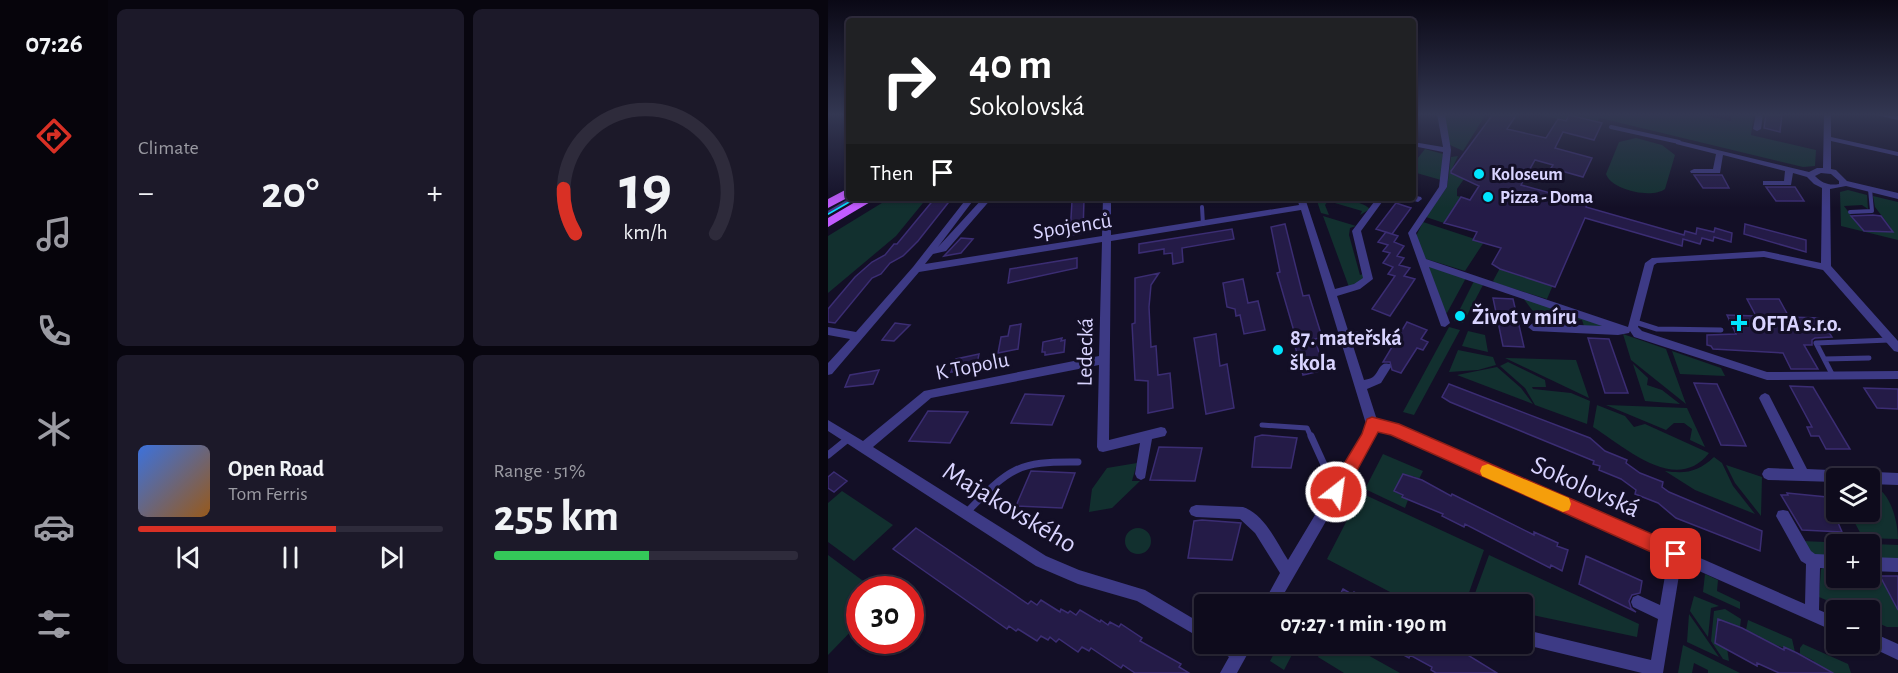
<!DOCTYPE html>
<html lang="en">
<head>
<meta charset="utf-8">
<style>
	body { margin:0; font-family:"Alegreya Sans",sans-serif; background:#1c1929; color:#f1f3f6; height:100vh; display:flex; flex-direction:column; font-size:22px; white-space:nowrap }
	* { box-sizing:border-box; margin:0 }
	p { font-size:20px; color:#9b9ba3 }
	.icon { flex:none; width:33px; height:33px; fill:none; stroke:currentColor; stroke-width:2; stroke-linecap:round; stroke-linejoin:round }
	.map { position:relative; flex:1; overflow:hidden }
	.sheet { display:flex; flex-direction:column; gap:9px; padding:9px; background:#08060f; width:720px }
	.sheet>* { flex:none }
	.guide { position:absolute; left:18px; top:18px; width:570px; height:183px; border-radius:6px; box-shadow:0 2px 4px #0004,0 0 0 2px #2e2b3b; background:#202124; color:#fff; overflow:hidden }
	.fabs { position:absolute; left:998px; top:468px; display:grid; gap:12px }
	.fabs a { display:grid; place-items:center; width:54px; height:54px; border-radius:6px; background:#0e0b1c; box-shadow:0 2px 4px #0004,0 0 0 2px #2e2b3b; font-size:30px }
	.speed { position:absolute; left:18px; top:576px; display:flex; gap:12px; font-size:30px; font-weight:700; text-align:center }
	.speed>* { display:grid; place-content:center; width:78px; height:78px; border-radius:50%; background:#0e0b1c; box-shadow:0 2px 4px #0004,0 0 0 2px #2e2b3b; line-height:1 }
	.speed .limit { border:9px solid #d22; background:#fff; color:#111 }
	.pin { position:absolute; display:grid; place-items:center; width:51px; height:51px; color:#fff; margin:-26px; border-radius:12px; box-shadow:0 3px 9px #0006 }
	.me { position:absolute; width:66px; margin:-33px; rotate:30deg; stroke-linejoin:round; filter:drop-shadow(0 0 4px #0008) }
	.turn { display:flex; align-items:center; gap:21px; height:126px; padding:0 24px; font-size:27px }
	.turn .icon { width:78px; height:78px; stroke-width:2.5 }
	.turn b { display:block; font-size:42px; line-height:51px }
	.then { display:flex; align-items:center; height:57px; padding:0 24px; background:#0003; gap:12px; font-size:22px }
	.big { font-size:45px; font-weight:700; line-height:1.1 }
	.sheet .card { flex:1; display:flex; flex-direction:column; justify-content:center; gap:9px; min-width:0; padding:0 21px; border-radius:9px; background:#1c1929 }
	.sheet .dial { align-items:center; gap:0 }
	.dial svg { height:156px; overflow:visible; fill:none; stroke:#2e2b3b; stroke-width:7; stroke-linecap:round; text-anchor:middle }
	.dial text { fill:#f1f3f6; stroke:none }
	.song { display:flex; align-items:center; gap:18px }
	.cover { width:72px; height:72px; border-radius:9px; background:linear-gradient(135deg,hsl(220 70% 55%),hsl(30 70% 35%)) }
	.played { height:6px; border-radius:3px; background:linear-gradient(90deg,#d93025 65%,#2e2b3b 65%) }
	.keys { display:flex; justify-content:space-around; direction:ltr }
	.heat { display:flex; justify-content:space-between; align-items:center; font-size:33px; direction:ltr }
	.charge { height:9px; border-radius:4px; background:linear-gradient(90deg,#34c759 51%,#2e2b3b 0) }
	.sheet .tiles { flex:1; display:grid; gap:9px; grid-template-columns:repeat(2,1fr) }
	.trip { position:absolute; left:366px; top:594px; width:339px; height:60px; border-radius:6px; background:#0e0b1c; box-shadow:0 2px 4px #0004,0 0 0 2px #2e2b3b; font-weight:700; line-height:60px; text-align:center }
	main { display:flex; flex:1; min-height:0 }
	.menu { display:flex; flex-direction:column; width:108px; justify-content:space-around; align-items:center; background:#06040b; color:#9b9ba3 }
	.menu .icon { width:42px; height:42px }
	.menu .selected { color:#d93025 }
	.menu b { font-size:27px; color:#f1f3f6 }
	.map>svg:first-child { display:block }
	.green { fill:#12302f }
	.building { fill:#241b47; stroke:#3b2d73; stroke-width:1.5 }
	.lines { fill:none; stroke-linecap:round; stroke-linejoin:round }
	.lane-far2 { stroke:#3d3a85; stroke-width:4 }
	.lane-far1 { stroke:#3d3a85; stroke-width:5 }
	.lane { stroke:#3d3a85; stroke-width:7 }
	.street { fill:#3d3a85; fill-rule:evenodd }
	.primary { fill:#c25bff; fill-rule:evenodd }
	.tram { stroke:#00e5ff; stroke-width:1.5 }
	.route { fill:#d93025; stroke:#8d1f18; stroke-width:1.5 }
	.slow { fill:#f59e0b }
	.poi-dot { fill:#00e5ff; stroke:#130f26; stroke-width:2 }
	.labels { text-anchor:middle; stroke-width:6; stroke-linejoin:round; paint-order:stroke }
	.far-poi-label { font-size:18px; font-weight:bold; fill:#d9d4ff; stroke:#130f26; text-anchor:start }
	.street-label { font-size:22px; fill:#d9d4ff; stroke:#130f26 }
	.poi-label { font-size:22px; font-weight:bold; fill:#d9d4ff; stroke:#130f26; text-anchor:start }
	.near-street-label { font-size:27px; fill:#d9d4ff; stroke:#130f26 }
</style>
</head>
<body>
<main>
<nav class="menu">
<b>07:26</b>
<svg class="icon selected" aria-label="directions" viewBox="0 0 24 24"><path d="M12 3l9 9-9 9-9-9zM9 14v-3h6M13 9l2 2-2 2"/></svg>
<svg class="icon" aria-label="music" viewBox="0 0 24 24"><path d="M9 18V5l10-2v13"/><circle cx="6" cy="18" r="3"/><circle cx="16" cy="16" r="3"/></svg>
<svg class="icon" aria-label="phone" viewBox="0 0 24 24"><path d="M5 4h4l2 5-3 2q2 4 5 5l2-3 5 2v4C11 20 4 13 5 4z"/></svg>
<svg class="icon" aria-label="climate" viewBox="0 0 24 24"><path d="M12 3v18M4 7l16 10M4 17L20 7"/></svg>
<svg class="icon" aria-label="car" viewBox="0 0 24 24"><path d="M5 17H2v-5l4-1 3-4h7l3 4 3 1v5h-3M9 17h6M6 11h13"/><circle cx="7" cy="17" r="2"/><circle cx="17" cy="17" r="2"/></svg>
<svg class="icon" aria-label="filters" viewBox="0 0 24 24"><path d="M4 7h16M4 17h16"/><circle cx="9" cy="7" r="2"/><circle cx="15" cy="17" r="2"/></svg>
</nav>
<section class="sheet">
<div class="tiles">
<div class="card"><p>Climate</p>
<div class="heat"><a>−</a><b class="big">20°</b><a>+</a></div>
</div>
<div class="card dial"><svg viewBox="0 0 100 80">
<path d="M14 69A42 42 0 1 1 86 69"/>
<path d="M14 69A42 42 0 0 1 8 46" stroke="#d93025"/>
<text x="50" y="56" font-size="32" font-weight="700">19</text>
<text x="50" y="72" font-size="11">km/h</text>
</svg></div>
<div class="card">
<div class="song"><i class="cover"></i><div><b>Open Road</b><p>Tom Ferris</p></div></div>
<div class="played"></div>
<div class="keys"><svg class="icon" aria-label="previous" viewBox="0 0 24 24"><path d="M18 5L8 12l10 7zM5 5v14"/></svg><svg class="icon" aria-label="pause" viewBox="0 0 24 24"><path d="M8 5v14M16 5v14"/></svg><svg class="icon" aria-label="next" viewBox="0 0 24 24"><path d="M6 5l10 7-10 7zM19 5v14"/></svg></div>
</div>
<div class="card"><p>Range · 51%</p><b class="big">255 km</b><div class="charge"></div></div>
</div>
</section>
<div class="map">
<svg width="1070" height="673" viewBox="0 0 1070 673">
	<rect width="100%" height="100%" fill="#130f26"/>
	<path class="green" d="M615,114H658L635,151L620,144Z
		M708,114H870L903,121V114H926L923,135L988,150L987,166L975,167L772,118L769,122L741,115L738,121Z
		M808,138L834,145L847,155L837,189C824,199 783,190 778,174L791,142Z
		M597,149L615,154L613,180L585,172V164Z
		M630,156L622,173L636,179L629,189V196L633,197L616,223L598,217L619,187L623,157Z
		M1020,190L1039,195L1040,209L1034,205L1016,206L1032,227L1063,228L1047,207L1045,196L1070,202V240L1013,226L1012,192Z
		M62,198H99L68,236L0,293V236Z
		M488,198C504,198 530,198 542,209L532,215L534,211L500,201L497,205L501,215L493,213Z
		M495,216L528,226L522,228L521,235L532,275L537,273L535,280L521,287Z
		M595,222L656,242L637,271L595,258L588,236Z
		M600,266L638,278L619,313L614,311Z
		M672,268L725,285L719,299L667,283L665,281Z
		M646,281L655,285L635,323L626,321Z
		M695,298L779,327L756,326L754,320L710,318Z
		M621,327L632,330L586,415L575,412Z
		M640,331L657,335L660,352L634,346Z
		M795,334L838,349L858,404L803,360Z
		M630,350L665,357L668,365L650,370L621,372Z
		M844,351L893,368L897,376L852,374Z
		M677,358L748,360L761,398Z
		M680,362L717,380L718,387H704L705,389L743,393L762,401L759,424L707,405L697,388L672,366Z
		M805,364L820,378L819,385L834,390L852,404L817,401Z
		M669,367L693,388L705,404L629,375Z
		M769,405L797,416L806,427L817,424L881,453C848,495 797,447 765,427Z
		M778,405L859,408L877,447L862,440L864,429L856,423H846L838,430Z
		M555,454L595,471L591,479L585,476L567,491L580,500L577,508L537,489Z
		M886,457L894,463L905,486L927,514L867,490L837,471C858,474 870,472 886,457Z
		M309,463L304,481H312L284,508L261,512L264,489L279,468Z
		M898,465L934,477L933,516L907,483Z
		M1041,485C1062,487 1070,522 1070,539L1035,538L1021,512H1041Z
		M14,491L65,525L26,561L0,542V503Z
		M533,493L656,550L637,604H585L499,559Z
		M297 541a13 13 0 1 1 26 0a13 13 0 1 1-26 0Z
		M973,541L1070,545V560L1041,558V544H1008V557L985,556Z
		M0,555L46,589L32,590L31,623L0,655Z
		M661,555L811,624L809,637L695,613L694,604H666L646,596Z
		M1003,565L1008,578H1043L1041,567L1048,569L1070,609V627H1059L1041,619V610H1022L991,597L993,569Z
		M877,574L890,580L889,591L912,602V609L875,592Z
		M866,596L891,606L883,608L880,637L862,611Z
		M897,609L913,619L912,627L889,620L887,643L899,648L901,661L895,659L883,641L886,611Z
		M861,614L891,657L859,642Z
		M920,620L964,639L967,652L931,639V636L918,630Z
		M451,644H489L484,654L469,645L456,670L442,661Z
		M496,644H520L572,673H516L490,657Z
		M975,644L1020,664L1023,673H1006L986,664V661L972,654V648Z
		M855,645L912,673H880V670L866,663L864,673H850Z"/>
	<path class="building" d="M665,114H689L679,129L718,138L730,119L738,121L741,115L774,123L766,140L735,132L727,148L764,158L755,177L723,168L725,165L707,160L693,185L759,203L758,207L856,235L857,231L868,234L869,228L886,232L887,228L904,233L903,242L886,237L885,241L874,238L872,244L855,239L854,246L757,218L727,287L672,269L664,264L673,248L645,240L649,232L616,223L633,197L642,200L651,186L623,173V171Z
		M938,114H954L952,132L936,128Z
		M866,175H894L901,188H875Z
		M938,187H967L976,201H948Z
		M107,198H124L90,241L75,256L62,263L53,274L44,278L7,323L0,322V309L27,277L44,262L57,255L66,244H69Z
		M256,199L255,233L242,235L244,201Z
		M568,203L583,208L564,234L548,229Z
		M1045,215L1053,216L1065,232L1036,231L1023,216Z
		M457,224L475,296L481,295L494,337L487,339L496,370L475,375L467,346L470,345L449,273L452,272L443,227Z
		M917,224L978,240V252L916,234Z
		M404,229L406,239L354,248L355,262L345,264L344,253L336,254V249L311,253V244Z
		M558,232L570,236L566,242L576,246L569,256L576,258L571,265L582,268L576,276L587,279L562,316L544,309L567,276L560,274L565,267L555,263L562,253L555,251L560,245L550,242Z
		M133,238L145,239L133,253L116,256Z
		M249,258V268L180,283L182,269Z
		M331,273L323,285L321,307L323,347L328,346L330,375L342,373L345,408L320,413V381L307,380L304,324L307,323V278Z
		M415,279L420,303L430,301L437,330L416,334L412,315L408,316L407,309L399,307L395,283Z
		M665,298L685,299L696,347L675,346Z
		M919,299H951L961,317L992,318L1004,337L987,338L984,340V345H976L990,369H963L955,353L885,349L883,346L879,345V335L908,334L899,315L928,316Z
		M579,322L599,330L593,339L600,342L595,350L589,348L573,373L564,370L562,362H555Z
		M67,323L82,325L66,341L54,340Z
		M193,324L190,349L170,353L173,337L180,336L182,326Z
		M388,334L392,366L399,364L406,408L378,414L366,338Z
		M234,338L233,341L237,340L236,352L217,355V352H214L215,342Z
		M760,338L781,339L800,393H777Z
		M151,354L148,369L143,372L131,375L132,371L123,372L128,359Z
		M51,370L45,384L17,387L22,375Z
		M866,383L889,384L918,446L893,445Z
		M621,384L762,438L777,451L799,460L798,463L812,473L835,482L834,487L841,492L934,531L932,551L848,518L830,503L807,494L808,490L793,479L771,470L772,466L765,464L766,461L622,402L614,397Z
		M962,386L985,387L1022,449H998L991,436H983L979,427H984Z
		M1036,388L1070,389V409L1049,408Z
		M197,394L236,396L224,425L183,423Z
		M100,411L140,412L122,443L81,441Z
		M434,435L469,438L463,468L424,467L427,437Z
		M331,447L374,448L367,481L322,480Z
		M203,471L247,473L234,508L188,506Z
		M6,472L19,481L6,492L0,488V477Z
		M575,474L594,480L623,496L624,494L706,535V532L730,543L729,546L740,550L734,571L723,565L722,568L637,524L636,527L614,516L615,514L574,497L575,495L566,491Z
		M959,493L999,497L1014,532L974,530L953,495H960Z
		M374,520L413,523L404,560L360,558L366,521Z
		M88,528L200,604L203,601L209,605L213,600L232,612L233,609L240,613L242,611L248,615L252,610L272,622L273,620L280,625L282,622L291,627L293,624L314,638L312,641L353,664L351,667L361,673H307L295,665L293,668L263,648L261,651L254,647L250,652L231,639L228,642L222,637L220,640L213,636L209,641L190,629L188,631L181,626L179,629L65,549Z
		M758,556L814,581L812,593L804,595L801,601L803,608L808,612L751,584Z
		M1052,576H1070V610Z
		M515,589L525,595L526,592L550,604H507Z
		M890,619L914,628L956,650V647L969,653L1005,673H951L929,663V666L887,643Z
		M555,644H622L669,673H608L603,670L604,667L582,655L581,658Z"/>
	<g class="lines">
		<path class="lane-far2" d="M783,127L851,142
			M374,207L375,224
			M1022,212L1044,211L1042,189
			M0,213L26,198"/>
		<path class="lane-far1" d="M807,322L829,329L893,330
			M516,335L530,334L560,345
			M996,359L1041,358
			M1005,376L988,343L1061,340
			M434,425L479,428L483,437"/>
		<path class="lane" d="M483,436L508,491
			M0,455L21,438
			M139,512C181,469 188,461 250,462"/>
		<path class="street" d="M609,114H617L623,150L619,187L588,233L598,259L800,327L817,263L824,258L936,251L993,263L994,188L986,184L979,177L965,173L963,185H935V181H956L957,171L895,155L892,173H863L862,171L866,169H885L888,154L848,144V140L981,172L989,168H995L996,114H1003V137L1070,152V156L1003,141V169L1008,170L1019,181L1070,193V199L1018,186L1002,189L1003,266L1070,341V352L1066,351L995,270L936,257L829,263L826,265L810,327L814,331L939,372L1070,371V379L939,380L806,337L802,331L801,333L790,335L705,331L700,327L705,323L774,326L601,267L622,323L617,327L613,326L580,233L611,187L615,152L585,146V142L615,147ZM993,173L1003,174L1011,181V184C1001,186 994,183 987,176Z
			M928,114H935L933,129L929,131L925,129Z
			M1044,114L1070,116V120Z
			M585,195L593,197L594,199L590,202L582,200L581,198H585Z
			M139,198H147L110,247L155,198H164L118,251L105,254L97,264L274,236L275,198H283V235L471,205L469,198H477L507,289L526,284L535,278L524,231L549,198H557L533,231L545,279L532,289L509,296L536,380C539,379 542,379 545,377C552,371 551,361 562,364L563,367L553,383L539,389L549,420L569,425L977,604L978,564L973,561L948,516L950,511L955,510L960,511L983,551L987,554L1008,555V569L992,568L991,610L1008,617V632L853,563L835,673H814L694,644V629L823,660L830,619L805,607L803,602L805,597L810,595L832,605L840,558L563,434L548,430L545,440L450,604H435L452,573L427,533L412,519L368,517L363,515L361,511L363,507L368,505L415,507C437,515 448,541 460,560L535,435L538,424L473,210L283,241L281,440L333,427L337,428L339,432L337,436L324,439L317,478L313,480L309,478L307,474L312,443L275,452L271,451L269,447L271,365L103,398L45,447L218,556L251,570L317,590L376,625V640L309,601L250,584L208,566L0,431V420L35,441L96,391L271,356L274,242L91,272L4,374L0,375V363L22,339L0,335V327L28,332L85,267Z
			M937,393L941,395L979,469L1070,473V485L1041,484V478H1008V482L940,480L936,478L934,474L936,470L940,468L966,469L931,398L933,395Z
			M1041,557L1070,558V572L1041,571Z
			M1041,631L1070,644V660L1036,644H1041Z
			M385,644H425L409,673H392L401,657L388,649Z"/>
		<path class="primary" d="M21,188V197L0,208V199Z
			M34,198H49L0,227V218Z"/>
		<path class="tram" d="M0,214L28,198"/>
	</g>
	<linearGradient id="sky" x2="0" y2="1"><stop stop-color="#0a0815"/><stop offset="0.55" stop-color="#333752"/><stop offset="1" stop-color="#333752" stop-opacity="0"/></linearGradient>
	<rect width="1070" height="208" fill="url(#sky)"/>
	<path class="route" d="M544,417L571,424L854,547L857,554L854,560L848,563L841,560L563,435L550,432L514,498L508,500L502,498L500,492L502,487L534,434L539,419Z"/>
	<path class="slow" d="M660,464L741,498L743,504L741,510L735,512L654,476L652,471L654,466Z"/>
	<g class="poi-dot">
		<circle cx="651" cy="174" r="6"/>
		<circle cx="660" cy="197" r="6"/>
		<circle cx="632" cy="316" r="6"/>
		<path d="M908 314h6v6h6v6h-6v6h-6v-6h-6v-6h6z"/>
		<circle cx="450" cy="350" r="6"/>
	</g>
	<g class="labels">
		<g class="far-poi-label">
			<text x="663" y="180">Koloseum</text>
			<text x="672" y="203">Pizza - Doma</text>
		</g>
		<g class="street-label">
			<text transform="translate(244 225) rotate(-9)" y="8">Spojenců</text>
			<text transform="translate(256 352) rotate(-89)" y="8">Ledecká</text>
			<text transform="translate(144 365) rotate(-11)" y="8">K Topolu</text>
		</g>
		<g class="poi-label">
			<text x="644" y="324">Život v míru</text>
			<text x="924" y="331">OFTA s.r.o.</text>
			<text x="462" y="345">87. mateřská<tspan x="462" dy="25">škola</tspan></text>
		</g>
		<g class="near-street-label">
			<text transform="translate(758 486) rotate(24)" y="9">Sokolovská</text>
			<text transform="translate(182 507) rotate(31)" y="9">Majakovského</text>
		</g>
	</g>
</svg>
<div class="fabs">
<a><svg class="icon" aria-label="layers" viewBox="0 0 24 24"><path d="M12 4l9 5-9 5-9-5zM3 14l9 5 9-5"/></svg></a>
<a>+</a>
<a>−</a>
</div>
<div class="speed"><div class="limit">30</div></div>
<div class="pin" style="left:848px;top:554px;background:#d93025"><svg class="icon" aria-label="arrive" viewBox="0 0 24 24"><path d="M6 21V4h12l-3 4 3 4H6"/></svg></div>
<svg class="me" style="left:508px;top:492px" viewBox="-20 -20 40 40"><circle r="17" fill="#d93025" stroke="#fff" stroke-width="3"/><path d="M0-11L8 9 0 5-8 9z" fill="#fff"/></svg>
<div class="trip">07:27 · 1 min · 190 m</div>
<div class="guide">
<div class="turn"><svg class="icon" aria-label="right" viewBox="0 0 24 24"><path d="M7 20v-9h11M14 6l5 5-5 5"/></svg><div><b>40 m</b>Sokolovská</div></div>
<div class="then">Then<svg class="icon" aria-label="arrive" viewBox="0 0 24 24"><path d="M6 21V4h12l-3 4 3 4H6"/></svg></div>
</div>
</div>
</main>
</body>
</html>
